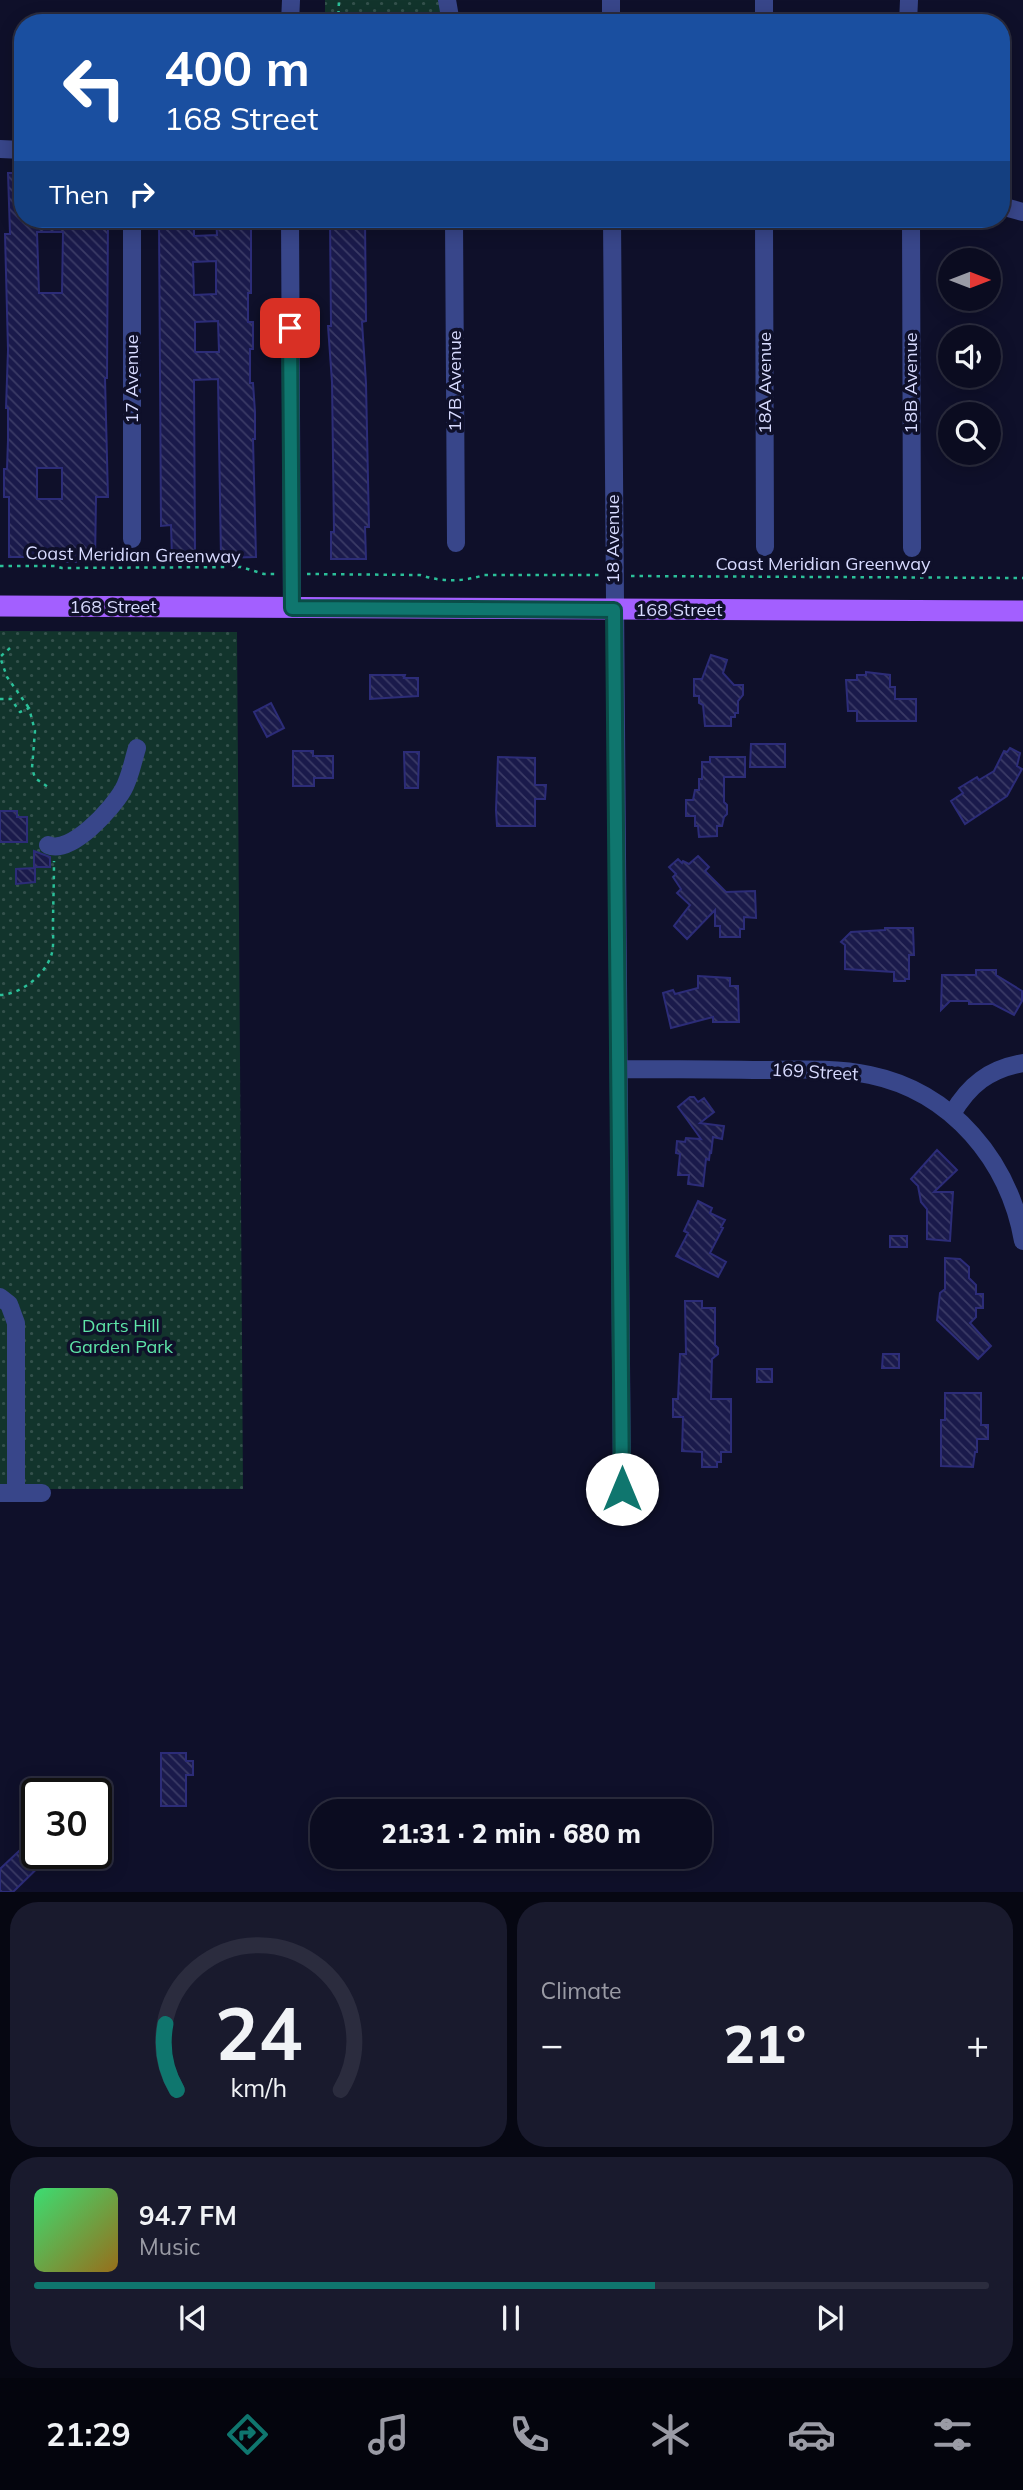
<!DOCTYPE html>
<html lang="en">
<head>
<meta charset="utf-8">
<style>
	body { margin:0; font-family:Mulish,sans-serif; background:#191a2d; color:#f1f3f6; height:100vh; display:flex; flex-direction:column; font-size:26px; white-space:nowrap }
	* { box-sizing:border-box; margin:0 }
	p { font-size:23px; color:#9a9ba5 }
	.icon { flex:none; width:38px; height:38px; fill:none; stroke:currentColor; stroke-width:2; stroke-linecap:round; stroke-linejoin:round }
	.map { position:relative; height:1892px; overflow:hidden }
	.drawer { display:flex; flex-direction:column; gap:10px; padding:10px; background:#060712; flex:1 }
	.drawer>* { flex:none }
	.top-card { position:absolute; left:14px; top:14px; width:996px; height:214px; border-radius:28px; box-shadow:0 4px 18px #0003,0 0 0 2px #2b2c3e; background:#1a4fa0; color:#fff; overflow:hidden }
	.needle { width:46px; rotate:90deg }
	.buttons { position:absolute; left:938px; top:248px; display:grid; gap:14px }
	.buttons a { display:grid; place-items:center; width:63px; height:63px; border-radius:50%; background:#0b0c20; box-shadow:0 4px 18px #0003,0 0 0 2px #2b2c3e; font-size:35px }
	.speed { position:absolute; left:21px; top:1778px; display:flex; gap:14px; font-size:35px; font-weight:700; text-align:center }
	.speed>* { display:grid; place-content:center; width:91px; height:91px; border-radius:50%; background:#0b0c20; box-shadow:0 4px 18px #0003,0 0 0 2px #2b2c3e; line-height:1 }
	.speed .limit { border:4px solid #111; border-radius:10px; background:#fff; color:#111 }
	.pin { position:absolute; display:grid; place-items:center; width:60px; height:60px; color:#fff; margin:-30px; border-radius:14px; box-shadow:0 4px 10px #0006 }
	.me { position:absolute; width:77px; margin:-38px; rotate:0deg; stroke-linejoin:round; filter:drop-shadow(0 0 5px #0008) }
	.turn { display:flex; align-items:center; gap:24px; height:147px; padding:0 35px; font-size:32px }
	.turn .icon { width:91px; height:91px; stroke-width:2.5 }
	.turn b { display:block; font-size:49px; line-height:60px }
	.then { display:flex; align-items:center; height:66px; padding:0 35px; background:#0003; gap:14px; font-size:26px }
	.big { font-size:52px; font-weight:800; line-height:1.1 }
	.drawer .tile { flex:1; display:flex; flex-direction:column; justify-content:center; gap:10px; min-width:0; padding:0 24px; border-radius:28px; background:#191a2d }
	.drawer .dial { align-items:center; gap:0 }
	.dial svg { height:182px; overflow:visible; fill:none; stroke:#2b2c3e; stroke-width:7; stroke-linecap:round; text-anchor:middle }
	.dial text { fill:#f1f3f6; stroke:none }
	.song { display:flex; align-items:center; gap:21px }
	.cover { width:84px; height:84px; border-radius:10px; background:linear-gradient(135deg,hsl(140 70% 55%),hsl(40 70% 35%)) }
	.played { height:7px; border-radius:4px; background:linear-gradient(90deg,#0f766e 65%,#2b2c3e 65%) }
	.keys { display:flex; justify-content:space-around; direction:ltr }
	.heat { display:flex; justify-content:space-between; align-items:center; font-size:38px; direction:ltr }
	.drawer .tiles { flex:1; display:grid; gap:10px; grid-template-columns:1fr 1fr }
	.tile:last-child { grid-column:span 2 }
	.trip { position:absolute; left:310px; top:1799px; width:402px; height:70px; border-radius:28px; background:#0b0c20; box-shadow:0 4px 18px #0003,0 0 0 2px #2b2c3e; font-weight:800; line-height:70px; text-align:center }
	.dock { display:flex; height:112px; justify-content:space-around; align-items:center; background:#04050d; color:#9a9ba5 }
	.dock .icon { width:49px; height:49px }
	.dock .on { color:#0f766e }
	.dock b { font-size:32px; color:#f1f3f6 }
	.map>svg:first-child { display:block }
	.park { fill:url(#park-dots) }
	.building { fill:url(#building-back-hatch); stroke:#2c2c78; stroke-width:2; fill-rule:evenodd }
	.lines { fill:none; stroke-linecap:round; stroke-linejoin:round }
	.path { stroke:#2bc099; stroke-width:2.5; stroke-dasharray:3.5 5; stroke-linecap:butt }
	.minor { stroke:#38468a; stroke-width:18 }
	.major { stroke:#a35fff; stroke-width:21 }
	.route-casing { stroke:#0a4d48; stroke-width:18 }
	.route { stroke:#0f766e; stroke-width:12 }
	.labels { text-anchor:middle; stroke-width:7; stroke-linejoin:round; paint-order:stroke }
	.street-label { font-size:18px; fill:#d8dbff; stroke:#0f102a }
	.park-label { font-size:18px; fill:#5ee5a8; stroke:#0f102a }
</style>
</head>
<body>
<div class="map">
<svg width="1023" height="1892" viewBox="0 0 1023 1892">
	<defs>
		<pattern id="park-dots" width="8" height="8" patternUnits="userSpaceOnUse" patternTransform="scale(1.75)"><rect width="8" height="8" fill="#12342c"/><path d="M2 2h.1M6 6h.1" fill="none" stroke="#34514c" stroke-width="1.8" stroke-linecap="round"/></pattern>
		<pattern id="building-back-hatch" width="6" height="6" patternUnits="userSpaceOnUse" patternTransform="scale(1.75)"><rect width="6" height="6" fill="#1a1a4b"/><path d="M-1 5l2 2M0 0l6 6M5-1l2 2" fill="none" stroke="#3b3b66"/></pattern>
	</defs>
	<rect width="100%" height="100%" fill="#0f102a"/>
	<path class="park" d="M325,0H439L443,23H325Z
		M0,631L237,632L243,1489H0Z"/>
	<path class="building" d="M8,173H23V219H108L107,378H105L108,497H96L95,562H61V557H9V497H4V469H7L8,440V408H6L8,350L5,234H10ZM37,232H63L62,293H39ZM37,468H62V499H37Z
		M159,219H194V236L217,235L216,219H251V293H248V322H253V349H250V383H253L255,412V439H253L256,557L221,558L218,379L194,380L195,557L172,558L171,525L161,526ZM216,261V294L194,295L193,262ZM218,321L219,352H195V322Z
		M330,219H365L366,321L362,322L366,383L369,527H365L366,559H331V532H334L332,382L328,326H331Z
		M711,655L727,660L723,673L734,685H743V695L738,701V713H735V717H731V726H705L703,705L699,703V696H694V679H702Z
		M866,672L890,675V687H895V699H916V721H857V711H848L846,680H857V675H866Z
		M370,675H405L404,678H418V696L370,699Z
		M271,703L284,728L267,737L254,712Z
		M751,744H785V767H750Z
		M1010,748L1020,753L1017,766L1022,769L1007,796L965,824L951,801L963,793L959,788L977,777L979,780L994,771L1004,751L1007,752Z
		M293,751H313V756H333V778H314V786H293Z
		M404,752H419L418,788H405Z
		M498,757L535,758V785H546L545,799H535V826H497L496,810Z
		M710,757H745V777H724V802L727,805V814L724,817L722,826H717V836L699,837L698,826H695V816H686V800H693L695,790H699V779H702V762H710Z
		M0,811H17V817H27V842H0Z
		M34,851L50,857V867H34Z
		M698,856L709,867L705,871L726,892L755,891L756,918L744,917V929H740V937H720V926H715V910L687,939L674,926L690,905L677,893L681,889L673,877L676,874L669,867L678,859L682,863L683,861L689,864Z
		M35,868V882L16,884V869Z
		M885,928H913L914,955H909V979H905V981H894V972L845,969V945L841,942L851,932L885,930Z
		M976,970H996V975L1022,991V1001L1014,1015L993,1004H969V1001H950L941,1010L942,975H976Z
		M698,976L730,978V986H738L739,1022H713V1017L671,1028L663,993L673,990L675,994L698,988Z
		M690,1097H694L698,1102L704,1098L714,1112L700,1123L724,1126L722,1139L713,1137L711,1154L710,1151L709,1160L706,1159L703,1186L688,1184L689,1175H678L680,1154L676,1153L677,1141L685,1142L686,1138L701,1139L678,1107Z
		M937,1150L957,1170L934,1192H953L950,1241L927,1239V1209L921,1202L918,1186L911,1179Z
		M698,1201L712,1208L710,1213L725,1220L721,1227L723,1228L710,1253L726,1262L718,1277L676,1256L688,1233L684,1231Z
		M890,1236H907V1247H890Z
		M945,1258L960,1259L969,1267V1278L976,1285V1294H983V1308H976V1317L970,1323L991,1346L978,1359L937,1320L940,1293L945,1289Z
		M685,1301H702V1308H715V1345L718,1348V1354L712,1359L711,1399H731V1452H721V1462H717V1467H702V1452L682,1451L683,1417H673V1399H678L680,1354H686Z
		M883,1354H899V1368H882Z
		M757,1369H772V1382H757Z
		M945,1393H981V1425H988V1439H977V1452H975L973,1467L941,1466V1420H945Z
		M161,1753H186V1761H193V1775H186V1806H161Z
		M37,1834V1853H53L13,1892H0V1869Z"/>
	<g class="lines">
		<path class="path" d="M338,23L339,0
			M0,566H55L62,568L241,567L264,574H276
			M307,574L420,575C442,582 462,582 484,575H600
			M631,576L1023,578
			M10,648L0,657L7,677L29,708
			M0,699H11L20,712L29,708L35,731L32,768L35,778L48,787
			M0,995C21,994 44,976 51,956C54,948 53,937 53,929C53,906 54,884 54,861"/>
		<path class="minor" d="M447,0L451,23
			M611,0V23
			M290,23L291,0
			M764,23V0
			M908,23L909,0
			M0,149L23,150
			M1001,206L1023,212
			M132,219V539
			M290,219L292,608
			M454,219L456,543
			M612,219L622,1489
			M764,219L765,547
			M911,219L912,548
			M48,845C71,855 112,809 123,790C130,778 133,761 137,748
			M619,1069C664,1069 708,1069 753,1070C792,1070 832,1067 870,1075C952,1092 1009,1161 1023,1241
			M952,1114C969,1085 989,1069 1023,1063
			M0,1297L9,1304L16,1323V1493
			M0,1493H42"/>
		<path class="major" d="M0,606L1023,611"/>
	</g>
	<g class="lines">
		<g class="route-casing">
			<path id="route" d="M290,328L292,608L614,610L622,1489"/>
		</g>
		<use href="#route" class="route"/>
	</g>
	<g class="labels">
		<g class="street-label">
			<text transform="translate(132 379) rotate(-90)" y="6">17 Avenue</text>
			<text transform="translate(455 381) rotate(-90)" y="6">17B Avenue</text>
			<text transform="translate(765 383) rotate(-90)" y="6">18A Avenue</text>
			<text transform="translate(911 383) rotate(-90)" y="6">18B Avenue</text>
			<text transform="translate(613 539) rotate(-90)" y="6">18 Avenue</text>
			<text transform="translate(133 555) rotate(1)" y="6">Coast Meridian Greenway</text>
			<text x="823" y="570">Coast Meridian Greenway</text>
			<text x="113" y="613">168 Street</text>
			<text x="679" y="616">168 Street</text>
			<text transform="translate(815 1072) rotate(3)" y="6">169 Street</text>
		</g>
		<g class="park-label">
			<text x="121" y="1332">Darts Hill<tspan x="121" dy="21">Garden Park</tspan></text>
		</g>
	</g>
</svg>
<div class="buttons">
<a><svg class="needle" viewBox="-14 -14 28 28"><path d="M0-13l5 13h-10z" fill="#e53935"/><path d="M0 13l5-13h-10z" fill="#9a9ba5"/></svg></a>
<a><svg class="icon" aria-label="sound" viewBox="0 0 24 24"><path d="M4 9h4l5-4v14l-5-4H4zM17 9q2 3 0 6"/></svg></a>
<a><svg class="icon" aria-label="search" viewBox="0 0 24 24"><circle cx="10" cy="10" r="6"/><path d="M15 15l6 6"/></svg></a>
</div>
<div class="speed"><div class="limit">30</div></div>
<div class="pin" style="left:290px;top:328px;background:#d93025"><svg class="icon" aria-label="arrive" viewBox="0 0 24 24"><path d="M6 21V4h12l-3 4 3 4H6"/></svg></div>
<svg class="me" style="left:622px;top:1489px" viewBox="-20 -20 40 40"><circle r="19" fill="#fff"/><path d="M0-13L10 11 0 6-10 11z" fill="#0f766e"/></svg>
<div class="trip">21:31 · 2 min · 680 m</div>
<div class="top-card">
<div class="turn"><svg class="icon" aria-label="left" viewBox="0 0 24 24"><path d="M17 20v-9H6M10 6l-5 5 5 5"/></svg><div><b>400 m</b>168 Street</div></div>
<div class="then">Then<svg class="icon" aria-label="right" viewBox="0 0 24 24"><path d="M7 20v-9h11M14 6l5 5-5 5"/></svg></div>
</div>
</div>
<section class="drawer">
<div class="tiles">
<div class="tile dial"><svg viewBox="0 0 100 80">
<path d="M14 69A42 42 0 1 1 86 69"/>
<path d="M14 69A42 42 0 0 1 9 40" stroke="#0f766e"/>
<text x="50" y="56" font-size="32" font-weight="700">24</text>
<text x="50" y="72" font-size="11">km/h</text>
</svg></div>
<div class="tile"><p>Climate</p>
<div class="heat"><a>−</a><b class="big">21°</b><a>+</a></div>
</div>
<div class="tile">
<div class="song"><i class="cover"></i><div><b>94.7 FM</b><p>Music</p></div></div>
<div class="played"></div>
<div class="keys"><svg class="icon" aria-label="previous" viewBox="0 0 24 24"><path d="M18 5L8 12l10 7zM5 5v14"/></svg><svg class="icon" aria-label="pause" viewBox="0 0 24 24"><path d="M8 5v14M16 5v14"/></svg><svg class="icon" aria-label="next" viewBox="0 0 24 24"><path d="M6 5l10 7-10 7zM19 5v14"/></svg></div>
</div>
</div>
</section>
<nav class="dock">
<b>21:29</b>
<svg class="icon on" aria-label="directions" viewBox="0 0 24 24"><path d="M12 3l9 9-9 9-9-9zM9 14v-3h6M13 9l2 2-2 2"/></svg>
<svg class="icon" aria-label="music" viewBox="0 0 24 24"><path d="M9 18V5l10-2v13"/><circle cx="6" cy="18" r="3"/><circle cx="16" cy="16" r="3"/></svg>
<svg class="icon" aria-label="phone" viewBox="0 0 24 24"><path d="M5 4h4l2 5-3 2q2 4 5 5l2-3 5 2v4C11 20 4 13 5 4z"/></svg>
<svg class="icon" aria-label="climate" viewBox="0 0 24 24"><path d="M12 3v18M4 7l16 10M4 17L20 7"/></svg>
<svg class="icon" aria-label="car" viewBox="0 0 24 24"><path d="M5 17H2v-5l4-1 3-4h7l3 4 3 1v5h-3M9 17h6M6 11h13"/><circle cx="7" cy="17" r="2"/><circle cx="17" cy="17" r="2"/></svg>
<svg class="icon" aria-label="filters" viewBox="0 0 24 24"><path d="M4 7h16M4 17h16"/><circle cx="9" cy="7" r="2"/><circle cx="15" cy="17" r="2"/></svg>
</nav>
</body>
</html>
